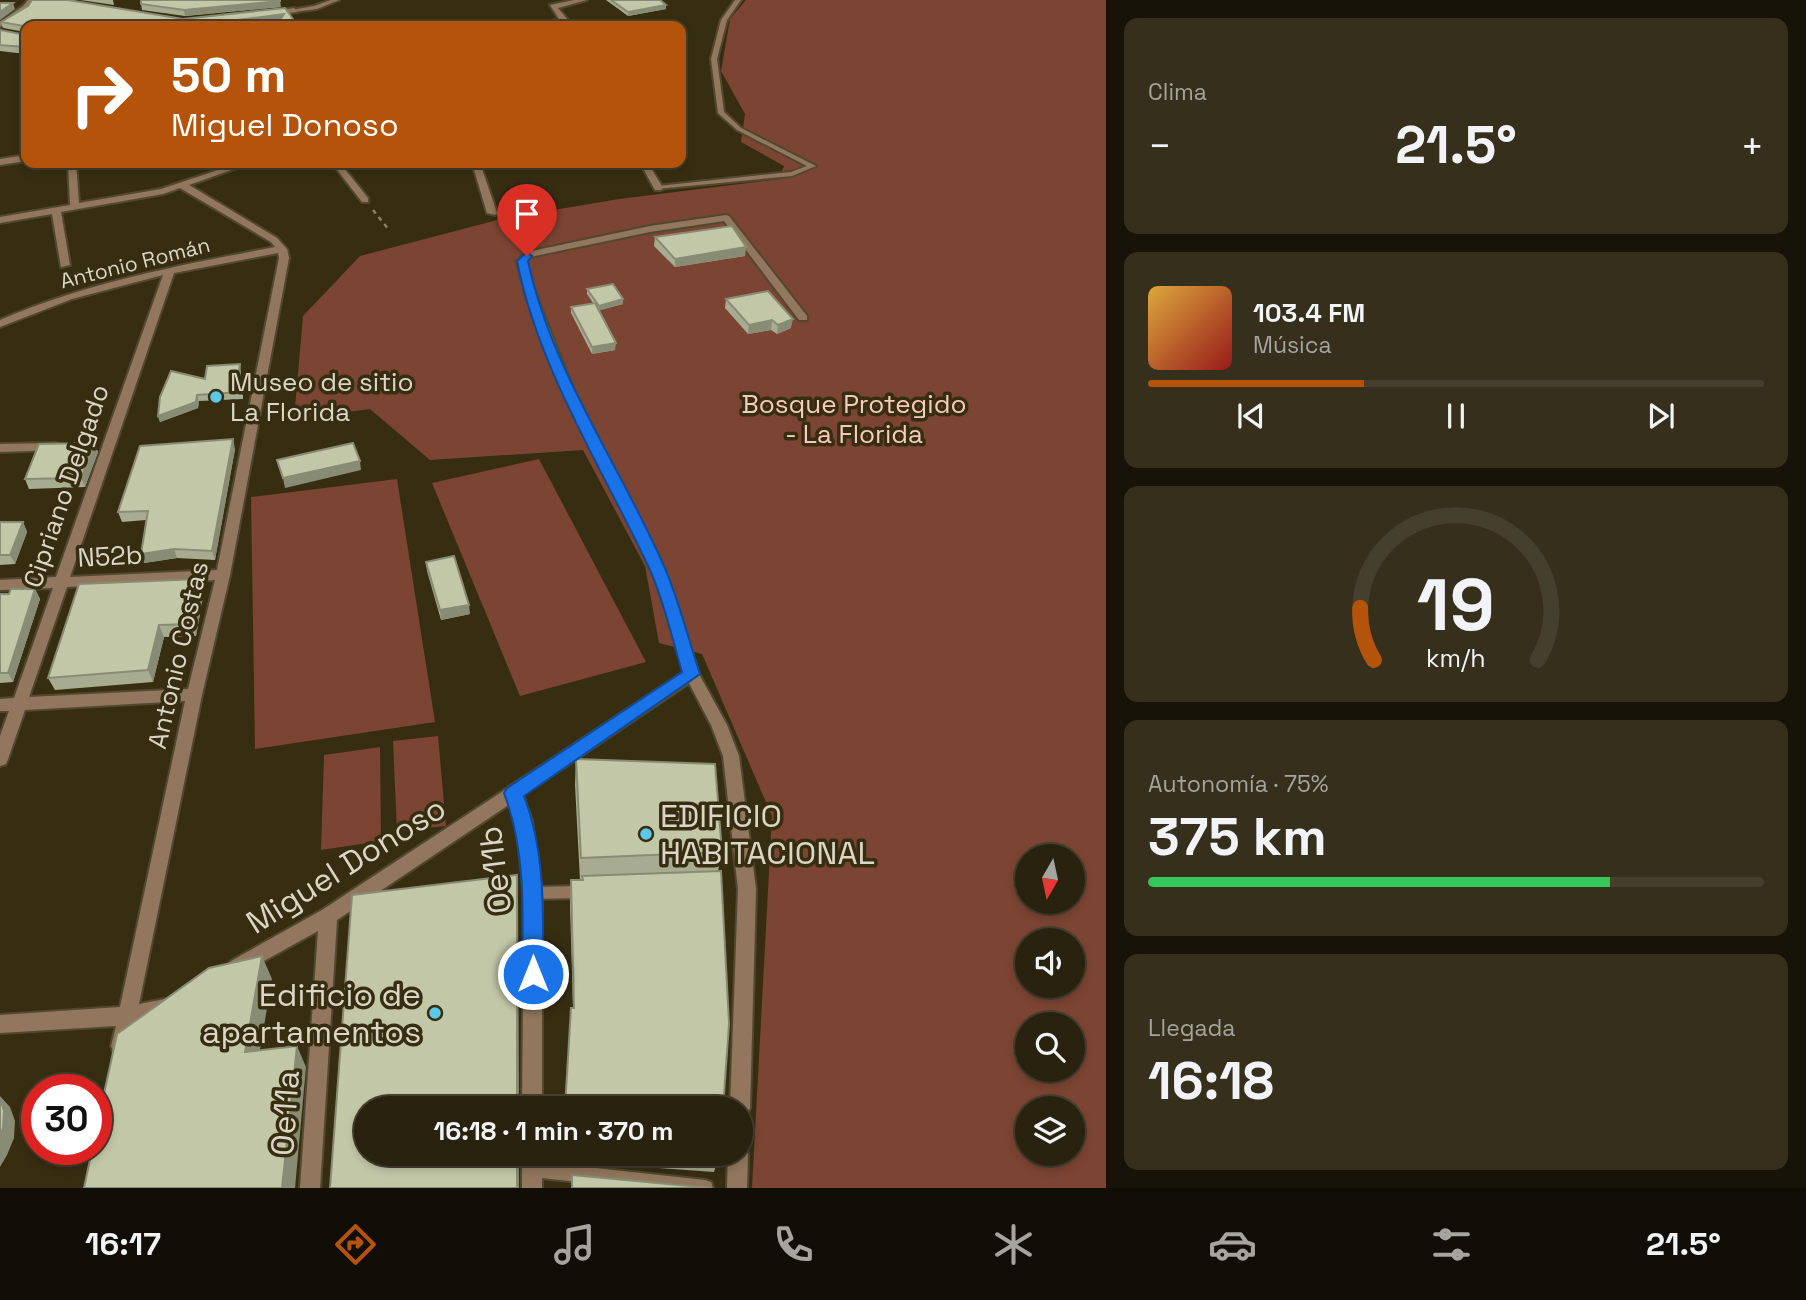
<!DOCTYPE html>
<html lang="es">
<head>
<meta charset="utf-8">
<style>
	body { margin:0; font-family:"Space Grotesk",sans-serif; background:#352f1c; color:#f1f3f6; height:100vh; display:flex; flex-direction:column; font-size:26px; white-space:nowrap }
	* { box-sizing:border-box; margin:0 }
	p { font-size:23px; color:#a5a49e }
	.icon { flex:none; width:38px; height:38px; fill:none; stroke:currentColor; stroke-width:2; stroke-linecap:round; stroke-linejoin:round }
	.map { position:relative; flex:1; overflow:hidden }
	.side { display:flex; flex-direction:column; gap:18px; padding:18px; background:#171308; width:700px }
	.side>* { flex:none }
	.hud { position:absolute; left:21px; top:21px; width:665px; height:147px; border-radius:14px; box-shadow:0 4px 10px #0003,0 0 0 2px #453f2e; background:#b45309; color:#fff; overflow:hidden }
	.needle { width:46px; rotate:189deg }
	.controls { position:absolute; left:1015px; top:844px; display:grid; gap:14px }
	.controls a { display:grid; place-items:center; width:70px; height:70px; border-radius:50%; background:#29220e; box-shadow:0 4px 10px #0003,0 0 0 2px #453f2e; font-size:35px }
	.speed { position:absolute; left:21px; top:1074px; display:flex; gap:14px; font-size:35px; font-weight:700; text-align:center }
	.speed>* { display:grid; place-content:center; width:91px; height:91px; border-radius:50%; background:#29220e; box-shadow:0 4px 10px #0003,0 0 0 2px #453f2e; line-height:1 }
	.speed .limit { border:10px solid #d22; background:#fff; color:#111 }
	.pin { position:absolute; display:grid; place-items:center; width:60px; height:60px; color:#fff; margin:-72px -30px; border-radius:50% 50% 50% 0; rotate:-45deg; box-shadow:0 0 7px #0007 }
	.pin .icon { rotate:45deg }
	.me { position:absolute; width:77px; margin:-38px; rotate:0deg; stroke-linejoin:round; filter:drop-shadow(0 0 5px #0008) }
	.turn { display:flex; align-items:center; gap:24px; height:147px; padding:0 35px; font-size:32px }
	.turn .icon { width:91px; height:91px; stroke-width:2.5 }
	.turn b { display:block; font-size:49px; line-height:60px }
	.big { font-size:52px; font-weight:700; line-height:1.1 }
	.side .tile { flex:1; display:flex; flex-direction:column; justify-content:center; gap:10px; min-width:0; padding:0 24px; border-radius:14px; background:#352f1c }
	.side .dial { align-items:center; gap:0 }
	.dial svg { height:182px; overflow:visible; fill:none; stroke:#453f2e; stroke-width:7; stroke-linecap:round; text-anchor:middle }
	.dial text { fill:#f1f3f6; stroke:none }
	.song { display:flex; align-items:center; gap:21px }
	.cover { width:84px; height:84px; border-radius:10px; background:linear-gradient(135deg,hsl(40 70% 55%),hsl(0 70% 35%)) }
	.played { height:7px; border-radius:4px; background:linear-gradient(90deg,#b45309 35%,#453f2e 35%) }
	.keys { display:flex; justify-content:space-around; direction:ltr }
	.heat { display:flex; justify-content:space-between; align-items:center; font-size:38px; direction:ltr }
	.charge { height:10px; border-radius:5px; background:linear-gradient(90deg,#34c759 75%,#453f2e 0) }
	.trip { position:absolute; left:354px; top:1096px; width:399px; height:70px; border-radius:35px; background:#29220e; box-shadow:0 4px 10px #0003,0 0 0 2px #453f2e; font-weight:700; line-height:70px; text-align:center }
	.dock { display:flex; height:112px; justify-content:space-around; align-items:center; background:#100e06; color:#a5a49e }
	.dock .icon { width:49px; height:49px }
	.dock .selected { color:#b45309 }
	.dock b { font-size:32px; color:#f1f3f6 }
	main { display:flex; flex:1; min-height:0 }
	.map>svg:first-child { display:block }
	.green { fill:#7c4432; fill-rule:evenodd }
	.lines { fill:none; stroke-linecap:round; stroke-linejoin:round }
	.service-casing { stroke:#51492f; stroke-width:4 }
	.minor-casing { stroke:#51492f; stroke-width:4 }
	.path { stroke:#88806a; stroke-width:2.5; stroke-dasharray:4.5 4.5; stroke-linecap:butt }
	.service { fill:#92775e; fill-rule:evenodd }
	.minor { fill:#92775e; fill-rule:evenodd }
	.wall { fill:#a7ac90 }
	.shaded-wall { fill:#888c75 }
	.building { fill:#c2c8a7; stroke:#888c75; stroke-width:2 }
	.route { fill:#1a73e8; stroke:#114b97; stroke-width:2 }
	.poi-dot { fill:#5ac8e6; stroke:#372e12; stroke-width:2.5 }
	.labels { text-anchor:middle; stroke-width:7; stroke-linejoin:round; paint-order:stroke }
	.far-street-label { font-size:21px; fill:#dcd6c6; stroke:#372e12 }
	.poi-label { font-size:26px; fill:#dcd6c6; stroke:#372e12; text-anchor:start }
	.park-label { font-size:26px; fill:#f9cbbc; stroke:#372e12 }
	.street-label { font-size:26px; fill:#dcd6c6; stroke:#372e12 }
	.near-poi-label { font-size:32px; fill:#dcd6c6; stroke:#372e12; text-anchor:start }
	.near-street-label { font-size:32px; fill:#dcd6c6; stroke:#372e12 }
</style>
</head>
<body>
<main>
<div class="map">
<svg width="1106" height="1188" viewBox="0 0 1106 1188">
	<rect width="100%" height="100%" fill="#372e12"/>
	<path class="green" d="M746,0H1106V1188H752L772,816L702,654L659,643L645,566L583,450L430,460L370,409L294,419L303,316L360,256L501,219L619,199L779,179L784,166L741,142L745,114L721,71L730,19ZM1027,856H1073V901H1027ZM1027,940H1073V985H1027ZM1027,1024H1073V1069H1027ZM1027,1108H1073V1153H1027Z
		M539,459L646,662L520,696L432,483Z
		M397,479L435,722L255,749L251,497Z
		M438,736L446,826L397,831L393,741Z
		M380,747L381,841L321,850L324,755Z"/>
	<g class="lines">
		<g class="service-casing">
			<path id="service" d="M331,0H339L317,9L294,12L291,10L314,6Z
				M735,0H741L727,20L717,59L724,112L741,128L816,166L792,176L656,189V187L658,186L791,172L807,166L737,130L718,113L711,59L721,20Z
				M582,886L587,888L589,892L587,896L582,898L533,899L528,897L526,893L528,889L533,887Z
				M532,1161L705,1180L711,1182L713,1188H634L532,1177L527,1174L524,1169L527,1164Z"/>
		</g>
		<g class="minor-casing">
			<path id="minor" d="M28,0H36L29,10L0,27V22L23,6Z
				M574,0H587L558,8L573,26H565L562,23L534,26L559,19L550,5Z
				M294,8L297,12L269,15L265,13Z
				M26,155V161L0,165V159Z
				M68,163H76L79,203L161,189L239,163H251L189,185L277,238L287,249L289,258L230,575L202,695L139,1004L165,999L172,1001L174,1008L172,1015L135,1024L128,1053L121,1056L114,1053L111,1046L116,1026L0,1033V1015L120,1007L185,701L25,710L8,759L6,764L0,766V736L9,711H0V699L14,698L53,588L0,590V580L56,577L163,275L72,299L0,327V320C88,282 181,265 275,247L271,242L180,188L163,194L61,212L70,265L61,267L52,214L0,223V217L70,205ZM278,253L279,258L217,570L70,577L174,273ZM215,580L188,689L29,697L67,587Z
				M332,163H340L368,198V202H362Z
				M472,163H480L497,213L495,215L487,213Z
				M640,163H648L663,188L661,190H655Z
				M726,215L729,216L807,316V320H799L724,221L650,232L530,257L527,261L533,287L575,394L666,573L699,674L727,725L739,756L756,889L750,1108L747,1115L740,1118V1108H730L738,889L723,756L711,725L689,683L523,795L532,821L542,893V1108H522L524,893L516,821L510,804L337,920L320,1188H300L318,931L237,976L231,973L228,967L231,961L322,910L684,672C673,638 665,602 651,570C604,469 542,371 517,261L527,252L650,226Z
				M55,443L59,444L61,447L59,450L0,452V444Z
				M740,1144L745,1146L748,1153L747,1188H727L728,1153H740Z
				M522,1153H542V1188H522Z"/>
		</g>
		<path class="path" d="M373,210L389,230"/>
		<use href="#service" class="service"/>
		<use href="#minor" class="minor"/>
	</g>
	<path class="wall" d="M80,0H113L114,5Z
		M606,0H660L666,9L628,16Z
		M141,4L281,7L185,16L142,10Z
		M183,19L279,21L26,26V54L0,51V30L26,35L25,32L3,28L1,22Z
		M655,237L745,256L675,267L654,246Z
		M587,289L623,299V304L599,310L615,350L592,354L571,313V307L593,303L587,294Z
		M726,299L791,328L777,334L771,330L748,334L725,308Z
		M241,371L238,388L243,395V399L199,401L198,408L160,422L158,416L205,379Z
		M94,443L98,452L85,487L29,489L25,479Z
		M235,449L215,560L177,558L144,563L141,554L146,520L122,522L118,512Z
		M0,522H23L27,532L15,564L0,565Z
		M426,562L470,614L441,620L427,571Z
		M200,579L204,591L196,636L164,637L153,682L55,690L48,678Z
		M35,589L40,599L13,682L0,683V594H9Z
		M576,759L722,852L718,871L729,1024L573,1008L570,905L571,880H580L575,785Z
		M562,1153H720L714,1172L562,1161Z"/>
	<path class="shaded-wall" d="M280,1L281,7L185,16L184,10Z
		M13,3L15,9L0,20V12Z
		M666,5V9L628,16V12Z
		M284,14L285,20L240,26H223L230,21Z
		M746,247L745,256L675,267V259Z
		M623,299V304L598,311L599,306Z
		M793,319L791,328L777,334L778,325Z
		M772,320L771,330L748,334L749,325Z
		M616,343L615,350L592,354V347Z
		M240,364L241,371L237,394L236,387Z
		M197,395L199,401L198,408L160,422L158,416Z
		M233,439L235,449L215,560L212,551Z
		M94,443L98,452L85,487L81,478Z
		M360,461L361,470L285,488L283,478Z
		M23,522L27,532L15,564L10,555Z
		M174,549L177,558L144,563L141,554Z
		M200,579L204,591L196,636L192,624Z
		M35,589L40,599L13,682L8,673Z
		M469,605L470,614L441,620L440,610Z
		M159,625L164,637L153,682L148,670Z
		M517,875L518,899L519,1108H517Z
		M262,956L272,979L256,1073L245,1052Z
		M297,1046L306,1067L295,1188H282Z
		M0,1096L10,1107L15,1121L14,1138L7,1155L0,1167Z
		M517,1153H519V1188H517Z"/>
	<path class="building" d="M32,0H68L183,19L285,8L298,26H276L284,14L230,21L223,26H26V45L24,47L0,45V30L26,35L24,26L1,22L28,6Z
		M141,0H280V1L184,10L141,4Z
		M611,0H660L666,5L628,12Z
		M0,3H13L0,12Z
		M732,226L746,247L675,259L655,237Z
		M613,284L623,299L599,306L587,289Z
		M768,291L793,319L778,325L772,320L749,325L726,299Z
		M595,303L616,343L592,347L571,307Z
		M240,364L236,387L242,388L241,392L197,395L196,402L158,416L160,397L171,371L205,379L207,366Z
		M233,439L212,551L174,549L141,554L148,511L118,512L140,446Z
		M94,443L81,478L25,479L39,444Z
		M353,443L360,461L283,478L277,460Z
		M0,522H23L10,555H0Z
		M454,556L469,605L440,610L426,562Z
		M200,579L192,624L159,625L148,670L48,678L79,584Z
		M11,589H35L8,673H0V594H9Z
		M576,759L715,764L722,852L581,858Z
		M721,871L729,1024L723,1108H565L571,1008H574L571,880H583L582,876Z
		M517,875V1108H366V1153H517V1188H330L352,895Z
		M262,956L245,1052L297,1046L282,1188H84L92,1150H96V1130L117,1034L209,968Z
		M0,1098L4,1111L3,1128L0,1135Z
		M572,1175L710,1188H572Z"/>
	<path class="route" d="M527,252L532,256L528,261C552,374 623,469 667,573C680,605 689,641 700,674L524,796C546,853 543,914 543,974L540,981L533,984L525,981L522,974C523,913 526,851 504,793L507,788L682,672C672,638 664,601 650,570C604,471 538,369 517,261Z"/>
	<g class="poi-dot">
		<circle cx="216" cy="397" r="7"/>
		<circle cx="646" cy="834" r="7"/>
		<circle cx="435" cy="1013" r="7"/>
	</g>
	<g class="labels">
		<g class="far-street-label">
			<text transform="translate(135 263) rotate(-14)" y="7">Antonio Román</text>
		</g>
		<g class="poi-label">
			<text x="230" y="391">Museo de sitio<tspan x="230" dy="30">La Florida</tspan></text>
		</g>
		<g class="park-label">
			<text x="854" y="413">Bosque Protegido<tspan x="854" dy="30">- La Florida</tspan></text>
		</g>
		<g class="street-label">
			<text transform="translate(66 486) rotate(-71)" y="9">Cipriano Delgado</text>
			<text transform="translate(110 556) rotate(-3)" y="9">N52b</text>
			<text transform="translate(178 655) rotate(-77)" y="9">Antonio Costas</text>
		</g>
		<g class="near-poi-label">
			<text x="660" y="827">EDIFICIO<tspan x="660" dy="37">HABITACIONAL</tspan></text>
			<text x="421" y="1006" text-anchor="end">Edificio de<tspan x="421" dy="37">apartamentos</tspan></text>
		</g>
		<g class="near-street-label">
			<text transform="translate(346 865) rotate(-32)" y="11">Miguel Donoso</text>
			<text transform="translate(495 870) rotate(-97)" y="11">Oe11b</text>
			<text transform="translate(285 1113) rotate(-86)" y="11">Oe11a</text>
		</g>
	</g>
</svg>
<div class="controls">
<a><svg class="needle" viewBox="-14 -14 28 28"><path d="M0-13l5 13h-10z" fill="#e53935"/><path d="M0 13l5-13h-10z" fill="#a5a49e"/></svg></a>
<a><svg class="icon" aria-label="sound" viewBox="0 0 24 24"><path d="M4 9h4l5-4v14l-5-4H4zM17 9q2 3 0 6"/></svg></a>
<a><svg class="icon" aria-label="search" viewBox="0 0 24 24"><circle cx="10" cy="10" r="6"/><path d="M15 15l6 6"/></svg></a>
<a><svg class="icon" aria-label="layers" viewBox="0 0 24 24"><path d="M12 4l9 5-9 5-9-5zM3 14l9 5 9-5"/></svg></a>
</div>
<div class="speed"><div class="limit">30</div></div>
<div class="pin" style="left:527px;top:256px;background:#d93025"><svg class="icon" aria-label="arrive" viewBox="0 0 24 24"><path d="M6 21V4h12l-3 4 3 4H6"/></svg></div>
<svg class="me" style="left:533px;top:974px" viewBox="-20 -20 40 40"><circle r="17" fill="#1a73e8" stroke="#fff" stroke-width="3"/><path d="M0-11L8 9 0 5-8 9z" fill="#fff"/></svg>
<div class="trip">16:18 · 1 min · 370 m</div>
<div class="hud">
<div class="turn"><svg class="icon" aria-label="right" viewBox="0 0 24 24"><path d="M7 20v-9h11M14 6l5 5-5 5"/></svg><div><b>50 m</b>Miguel Donoso</div></div>
</div>
</div>
<section class="side">
<div class="tile"><p>Clima</p>
<div class="heat"><a>−</a><b class="big">21.5°</b><a>+</a></div>
</div>
<div class="tile">
<div class="song"><i class="cover"></i><div><b>103.4 FM</b><p>Música</p></div></div>
<div class="played"></div>
<div class="keys"><svg class="icon" aria-label="previous" viewBox="0 0 24 24"><path d="M18 5L8 12l10 7zM5 5v14"/></svg><svg class="icon" aria-label="pause" viewBox="0 0 24 24"><path d="M8 5v14M16 5v14"/></svg><svg class="icon" aria-label="next" viewBox="0 0 24 24"><path d="M6 5l10 7-10 7zM19 5v14"/></svg></div>
</div>
<div class="tile dial"><svg viewBox="0 0 100 80">
<path d="M14 69A42 42 0 1 1 86 69"/>
<path d="M14 69A42 42 0 0 1 8 46" stroke="#b45309"/>
<text x="50" y="56" font-size="32" font-weight="700">19</text>
<text x="50" y="72" font-size="11">km/h</text>
</svg></div>
<div class="tile"><p>Autonomía · 75%</p><b class="big">375 km</b><div class="charge"></div></div>
<div class="tile"><p>Llegada</p><b class="big">16:18</b></div>
</section>
</main>
<nav class="dock">
<b>16:17</b>
<svg class="icon selected" aria-label="directions" viewBox="0 0 24 24"><path d="M12 3l9 9-9 9-9-9zM9 14v-3h6M13 9l2 2-2 2"/></svg>
<svg class="icon" aria-label="music" viewBox="0 0 24 24"><path d="M9 18V5l10-2v13"/><circle cx="6" cy="18" r="3"/><circle cx="16" cy="16" r="3"/></svg>
<svg class="icon" aria-label="phone" viewBox="0 0 24 24"><path d="M5 4h4l2 5-3 2q2 4 5 5l2-3 5 2v4C11 20 4 13 5 4z"/></svg>
<svg class="icon" aria-label="climate" viewBox="0 0 24 24"><path d="M12 3v18M4 7l16 10M4 17L20 7"/></svg>
<svg class="icon" aria-label="car" viewBox="0 0 24 24"><path d="M5 17H2v-5l4-1 3-4h7l3 4 3 1v5h-3M9 17h6M6 11h13"/><circle cx="7" cy="17" r="2"/><circle cx="17" cy="17" r="2"/></svg>
<svg class="icon" aria-label="filters" viewBox="0 0 24 24"><path d="M4 7h16M4 17h16"/><circle cx="9" cy="7" r="2"/><circle cx="15" cy="17" r="2"/></svg>
<b>21.5°</b>
</nav>
</body>
</html>
